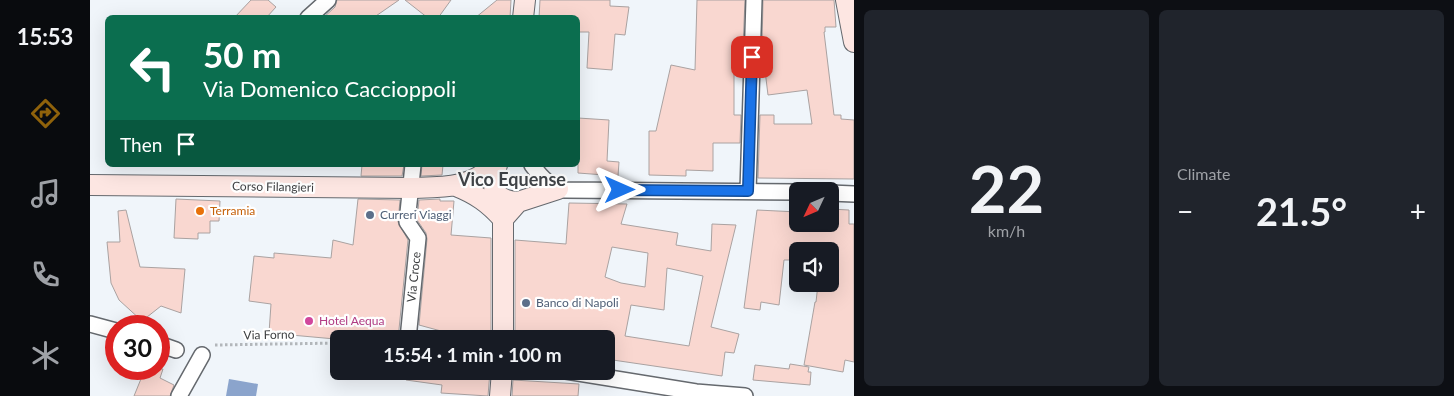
<!DOCTYPE html>
<html lang="en">
<head>
<meta charset="utf-8">
<style>
	body { margin:0; font-family:Lato,sans-serif; background:#20242c; color:#f1f3f6; height:100vh; display:flex; flex-direction:column; font-size:19px; white-space:nowrap }
	* { box-sizing:border-box; margin:0 }
	p { font-size:16px; color:#9ea1a6 }
	.icon { flex:none; width:28px; height:28px; fill:none; stroke:currentColor; stroke-width:2; stroke-linecap:round; stroke-linejoin:round }
	.map { position:relative; flex:1; overflow:hidden }
	.panel { display:flex; flex-direction:column; gap:10px; padding:10px; background:#0d0f14; width:600px }
	.panel>* { flex:none }
	.banner { position:absolute; left:15px; top:15px; width:475px; height:152px; border-radius:8px; box-shadow:0 5px 20px #0002; background:#0b6e4f; color:#fff; overflow:hidden }
	.needle { width:32px; rotate:226deg }
	.buttons { position:absolute; left:699px; top:182px; display:grid; gap:10px }
	.buttons a { display:grid; place-items:center; width:50px; height:50px; border-radius:8px; background:#171b24; box-shadow:0 5px 20px #0002; font-size:25px }
	.speed { position:absolute; left:15px; top:315px; display:flex; gap:10px; font-size:25px; font-weight:700; text-align:center }
	.speed>* { display:grid; place-content:center; width:65px; height:65px; border-radius:50%; background:#171b24; box-shadow:0 5px 20px #0002; line-height:1 }
	.speed .limit { border:8px solid #d22; background:#fff; color:#111 }
	.pin { position:absolute; display:grid; place-items:center; width:42px; height:42px; color:#fff; margin:-21px; border-radius:10px; box-shadow:0 2px 8px #0006 }
	.me { position:absolute; width:55px; margin:-28px; rotate:90deg; stroke-linejoin:round; filter:drop-shadow(0 0 4px #0008) }
	.turn { display:flex; align-items:center; gap:18px; height:105px; padding:0 15px; font-size:22px }
	.turn .icon { width:65px; height:65px; stroke-width:2.5 }
	.turn b { display:block; font-size:35px; line-height:42px }
	.then { display:flex; align-items:center; height:48px; padding:0 15px; background:#0003; gap:10px; font-size:19px }
	.big { font-size:38px; font-weight:700; line-height:1.1 }
	.panel .tile { flex:1; display:flex; flex-direction:column; justify-content:center; gap:8px; min-width:0; padding:0 18px; border-radius:8px; background:#20242c }
	.panel .dial { align-items:center; gap:0 }
	.dial b { font-size:65px; line-height:1 }
	.heat { display:flex; justify-content:space-between; align-items:center; font-size:28px; direction:ltr }
	.panel .tiles { flex:1; display:grid; gap:10px; grid-template-columns:repeat(2,1fr) }
	.trip { position:absolute; left:240px; top:330px; width:285px; height:50px; border-radius:8px; background:#171b24; box-shadow:0 5px 20px #0002; font-weight:700; line-height:50px; text-align:center }
	main { display:flex; flex:1; min-height:0 }
	.dock { display:flex; flex-direction:column; width:90px; justify-content:space-around; align-items:center; background:#090b0e; color:#9ea1a6 }
	.dock .icon { width:35px; height:35px }
	.dock .selected { color:#8f620b }
	.dock b { font-size:22px; color:#f1f3f6 }
	.map>svg:first-child { display:block }
	.water { fill:#8ba4cc }
	.building { fill:#f9d7d0; stroke:#aaa2a1; fill-rule:evenodd }
	.lines { fill:none; stroke-linecap:round; stroke-linejoin:round }
	.street-casing { stroke:#65696e; stroke-width:18 }
	.secondary-casing { stroke:#65696e; stroke-width:22 }
	.path { stroke:#b2b6ba; stroke-width:3; stroke-dasharray:2.5 2.5; stroke-linecap:butt }
	.street { stroke:#fff; stroke-width:15 }
	.secondary { stroke:#fde6e2; stroke-width:20 }
	.route-casing { stroke:#114b97; stroke-width:12 }
	.route { stroke:#1a73e8; stroke-width:9 }
	.food-dot { fill:#e8710a; stroke:#fff; stroke-width:2 }
	.service-dot { fill:#5c6f8a; stroke:#fff; stroke-width:2 }
	.hotel-dot { fill:#d1479c; stroke:#fff; stroke-width:2 }
	.labels { text-anchor:middle; stroke-width:4.5; stroke-linejoin:round; paint-order:stroke }
	.street-label { font-size:12px; fill:#3b3d3f; stroke:#fff }
	.food-label { font-size:12px; fill:#c56008; stroke:#fff; text-anchor:start }
	.service-label { font-size:12px; fill:#4e5e75; stroke:#fff; text-anchor:start }
	.hotel-label { font-size:12px; fill:#b23c85; stroke:#fff; text-anchor:start }
	.district-label { font-size:18px; font-weight:bold; fill:#404448; stroke:#fff }
</style>
</head>
<body>
<main>
<nav class="dock">
<b>15:53</b>
<svg class="icon selected" aria-label="directions" viewBox="0 0 24 24"><path d="M12 3l9 9-9 9-9-9zM9 14v-3h6M13 9l2 2-2 2"/></svg>
<svg class="icon" aria-label="music" viewBox="0 0 24 24"><path d="M9 18V5l10-2v13"/><circle cx="6" cy="18" r="3"/><circle cx="16" cy="16" r="3"/></svg>
<svg class="icon" aria-label="phone" viewBox="0 0 24 24"><path d="M5 4h4l2 5-3 2q2 4 5 5l2-3 5 2v4C11 20 4 13 5 4z"/></svg>
<svg class="icon" aria-label="climate" viewBox="0 0 24 24"><path d="M12 3v18M4 7l16 10M4 17L20 7"/></svg>
</nav>
<div class="map">
<svg width="764" height="396" viewBox="0 0 764 396">
	<rect width="100%" height="100%" fill="#f0f5fa"/>
	<path class="water" d="M139,379L168,384L166,396H136Z"/>
	<path class="building" d="M161,0H178L186,7L176,18H144Z
		M247,0H309L283,18H233L245,7Z
		M315,0H361L348,18H338Z
		M407,0H421L420,18H385Z
		M450,0H520V6L539,7L535,35L525,34L522,70L497,68L499,32H488V18H449Z
		M607,0H655L653,46L645,47L644,66V115H651L650,143H623V171L596,170V176L559,175V131H566L581,65L605,70Z
		M673,0H744L746,27H735V32H734L744,115H751V119L764,120V179L668,178L670,115H684V124H722L717,90L678,95L672,46Z
		M488,118L519,120L517,161L529,162L528,176L488,173Z
		M272,165H314L312,176H271Z
		M332,165H353L352,175L331,176Z
		M86,199L130,201L129,221H120V233H108V239L84,238Z
		M268,199L310,200L308,222L318,240L308,339H245L179,333L181,304L159,301L164,256L184,258V253L241,258L243,240L263,245Z
		M350,199V201H364L361,235L401,238V339H350L351,331L329,325L337,239L336,233L327,220L329,200Z
		M479,203L537,204L531,224L588,233L586,245L621,251L622,224L646,225L621,327L649,334L644,353L635,352L632,376L516,359V339H425V240L476,244ZM522,247L558,253L555,287L531,283L515,277ZM577,268L613,276L599,346L535,336L541,305L574,310Z
		M740,209L759,210V224H764V362L755,360L753,372L714,365L725,302H726L728,284H740V251H708V260H694L689,305L671,302L670,310L654,308L667,210L708,212V224H740Z
		M36,210L50,267L95,269L91,313L71,306L52,321L29,300L21,283L17,242H30L28,211Z
		M700,364L719,367L718,372H721L720,385L663,380L665,365L699,369Z
		M55,369H73L70,378L84,385L80,396H44Z
		M317,371H400L398,396L351,393L352,385L316,380Z
		M423,380L489,384L488,396H422Z"/>
	<g class="lines">
		<g class="street-casing">
			<path id="street" d="M218,18L238,0
				M442,165C450,176 462,189 475,190L708,192
				M658,191L664,0
				M740,193L764,194
				M0,324L26,331
				M318,339L328,238L317,222L323,165
				M69,344L86,350
				M476,371L606,392L655,396
				M89,396L112,355"/>
		</g>
		<g class="secondary-casing">
			<path id="secondary" d="M756,0L764,42
				M433,18L435,0
				M407,165C400,187 403,200 427,202
				M0,185L321,188C350,187 382,189 403,165
				M366,186C386,194 399,203 413,219
				M413,219L428,202L468,189
				M413,339V219
				M410,396L412,371"/>
		</g>
		<path class="path" d="M125,345L249,343"/>
		<use href="#street" class="street"/>
		<use href="#secondary" class="secondary"/>
	</g>
	<g class="lines">
		<g class="route-casing">
			<path id="route" d="M530,190L658,191L662,57"/>
		</g>
		<use href="#route" class="route"/>
	</g>
	<circle class="food-dot" cx="110" cy="211" r="5"/>
	<g class="service-dot">
		<circle cx="280" cy="215" r="5"/>
		<circle cx="436" cy="303" r="5"/>
	</g>
	<circle class="hotel-dot" cx="219" cy="321" r="5"/>
	<g class="labels">
		<g class="street-label">
			<text transform="translate(183 187) rotate(1)" y="4">Corso Filangieri</text>
			<text transform="translate(324 277) rotate(-84)" y="4">Via Croce</text>
			<text transform="translate(179 335) rotate(-1)" y="4">Via Forno</text>
		</g>
		<g class="food-label">
			<text x="120" y="215">Terramia</text>
		</g>
		<g class="service-label">
			<text x="290" y="219">Curreri Viaggi</text>
			<text x="446" y="307">Banco di Napoli</text>
		</g>
		<g class="hotel-label">
			<text x="229" y="325">Hotel Aequa</text>
		</g>
		<g class="district-label">
			<text x="422" y="186">Vico Equense</text>
		</g>
	</g>
</svg>
<div class="buttons">
<a><svg class="needle" viewBox="-14 -14 28 28"><path d="M0-13l5 13h-10z" fill="#e53935"/><path d="M0 13l5-13h-10z" fill="#9ea1a6"/></svg></a>
<a><svg class="icon" aria-label="sound" viewBox="0 0 24 24"><path d="M4 9h4l5-4v14l-5-4H4zM17 9q2 3 0 6"/></svg></a>
</div>
<div class="speed"><div class="limit">30</div></div>
<div class="pin" style="left:662px;top:57px;background:#d93025"><svg class="icon" aria-label="arrive" viewBox="0 0 24 24"><path d="M6 21V4h12l-3 4 3 4H6"/></svg></div>
<svg class="me" style="left:530px;top:190px" viewBox="-20 -20 40 40"><path d="M0-17L14 15 0 8-14 15z" fill="#1a73e8" stroke="#fff" stroke-width="4"/></svg>
<div class="trip">15:54 · 1 min · 100 m</div>
<div class="banner">
<div class="turn"><svg class="icon" aria-label="left" viewBox="0 0 24 24"><path d="M17 20v-9H6M10 6l-5 5 5 5"/></svg><div><b>50 m</b>Via Domenico Caccioppoli</div></div>
<div class="then">Then<svg class="icon" aria-label="arrive" viewBox="0 0 24 24"><path d="M6 21V4h12l-3 4 3 4H6"/></svg></div>
</div>
</div>
<section class="panel">
<div class="tiles">
<div class="tile dial"><b>22</b><p>km/h</p></div>
<div class="tile"><p>Climate</p>
<div class="heat"><a>−</a><b class="big">21.5°</b><a>+</a></div>
</div>
</div>
</section>
</main>
</body>
</html>
